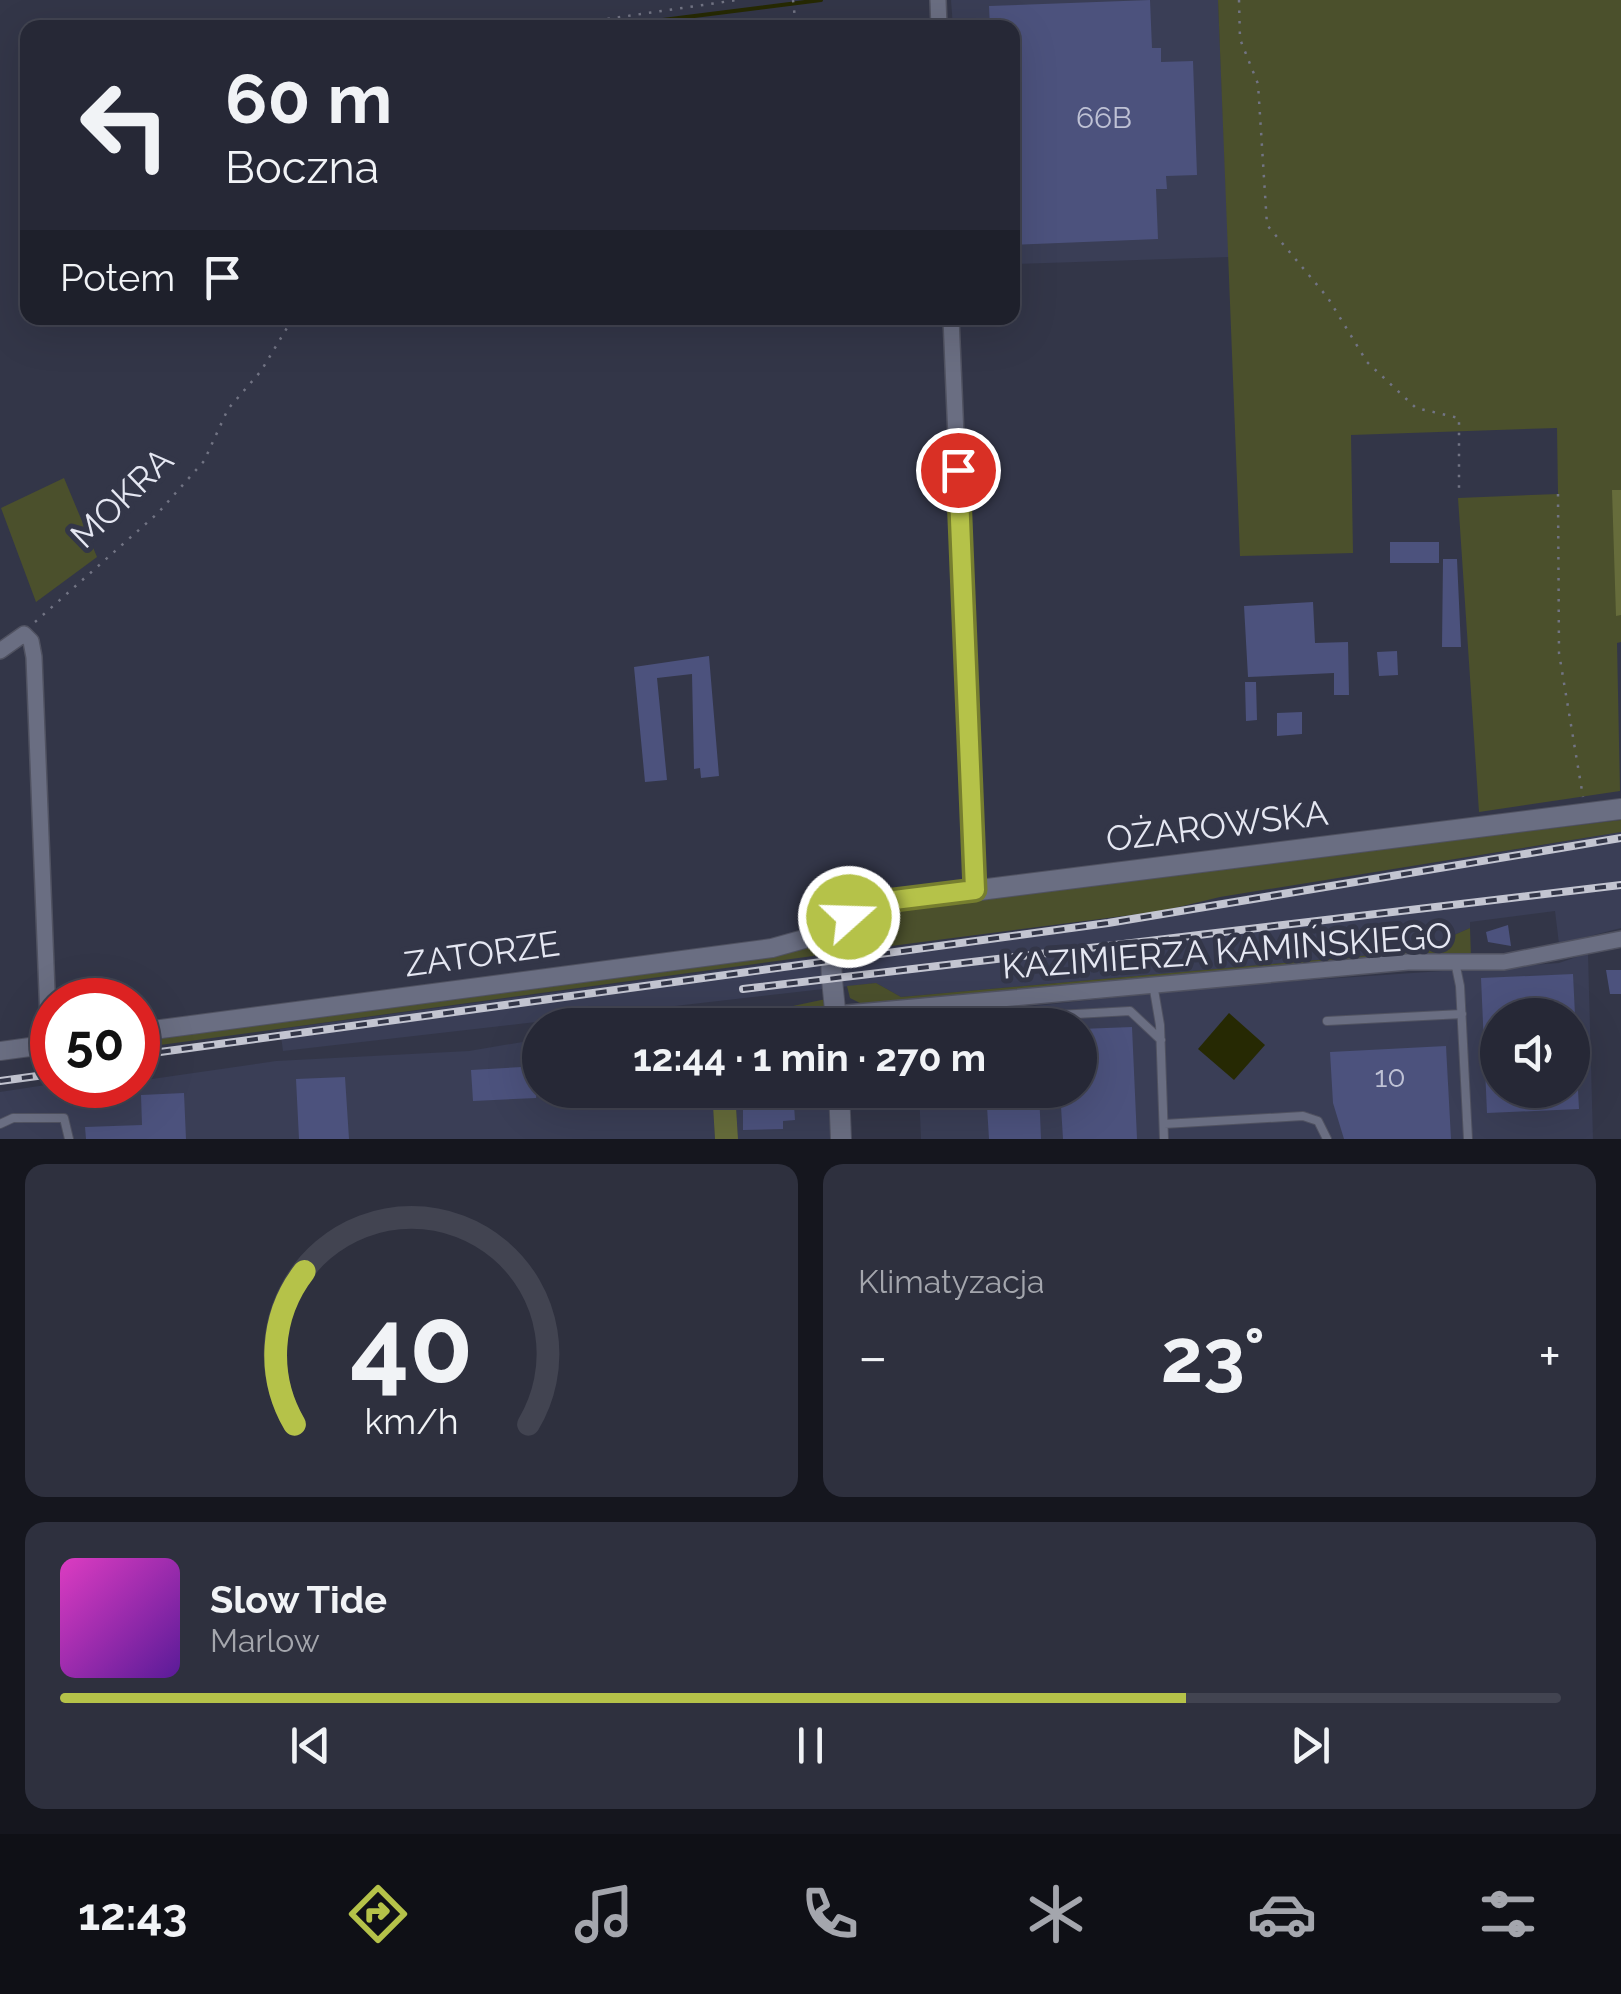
<!DOCTYPE html>
<html lang="pl">
<head>
<meta charset="utf-8">
<style>
	body { margin:0; font-family:Raleway,sans-serif; background:#2e303e; color:#f1f3f6; height:100vh; display:flex; flex-direction:column; font-size:38px; white-space:nowrap }
	* { box-sizing:border-box; margin:0 }
	p { font-size:32px; color:#a4a6ad }
	.icon { flex:none; width:55px; height:55px; fill:none; stroke:currentColor; stroke-width:2; stroke-linecap:round; stroke-linejoin:round }
	.map { position:relative; height:1139px; overflow:hidden }
	.details { display:flex; flex-direction:column; gap:25px; padding:25px; background:#15161e; flex:1 }
	.details>* { flex:none }
	.guide { position:absolute; left:20px; top:20px; width:1000px; height:305px; border-radius:20px; box-shadow:0 10px 40px #0002,0 0 0 2px #424451; background:#262836; color:#f1f3f6; overflow:hidden }
	.fabs { position:absolute; left:1480px; top:998px; display:grid; gap:20px }
	.fabs a { display:grid; place-items:center; width:110px; height:110px; border-radius:50%; background:#262836; box-shadow:0 10px 40px #0002,0 0 0 2px #424451; font-size:50px }
	.speed { position:absolute; left:30px; top:978px; display:flex; gap:20px; font-size:50px; font-weight:700; text-align:center }
	.speed>* { display:grid; place-content:center; width:130px; height:130px; border-radius:50%; background:#262836; box-shadow:0 10px 40px #0002,0 0 0 2px #424451; line-height:1 }
	.speed .limit { border:15px solid #d22; background:#fff; color:#111 }
	.pin { position:absolute; display:grid; place-items:center; width:85px; height:85px; color:#fff; margin:-42px; border:5px solid #fff; border-radius:50%; box-shadow:0 2px 10px #0007 }
	.me { position:absolute; width:110px; margin:-55px; rotate:70deg; stroke-linejoin:round; filter:drop-shadow(0 0 8px #0008) }
	.turn { display:flex; align-items:center; gap:35px; height:210px; padding:0 40px; font-size:45px }
	.turn .icon { width:130px; height:130px; stroke-width:2.5 }
	.turn b { display:block; font-size:70px; line-height:85px }
	.then { display:flex; align-items:center; height:95px; padding:0 40px; background:#0003; gap:20px; font-size:38px }
	.big { font-size:75px; font-weight:700; line-height:1.1 }
	.details .tile { flex:1; display:flex; flex-direction:column; justify-content:center; gap:15px; min-width:0; padding:0 35px; border-radius:20px; background:#2e303e }
	.details .dial { align-items:center; gap:0 }
	.dial svg { height:260px; overflow:visible; fill:none; stroke:#424451; stroke-width:7; stroke-linecap:round; text-anchor:middle }
	.dial text { fill:#f1f3f6; stroke:none }
	.song { display:flex; align-items:center; gap:30px }
	.cover { width:120px; height:120px; border-radius:15px; background:linear-gradient(135deg,hsl(310 70% 55%),hsl(270 70% 35%)) }
	.played { height:10px; border-radius:5px; background:linear-gradient(90deg,#b5c249 75%,#424451 75%) }
	.keys { display:flex; justify-content:space-around; direction:ltr }
	.heat { display:flex; justify-content:space-between; align-items:center; font-size:55px; direction:ltr }
	.details .tiles { flex:1; display:grid; gap:25px; grid-template-columns:1fr 1fr }
	.tile:last-child { grid-column:span 2 }
	.trip { position:absolute; left:522px; top:1008px; width:575px; height:100px; border-radius:50px; background:#262836; box-shadow:0 10px 40px #0002,0 0 0 2px #424451; font-weight:700; line-height:100px; text-align:center }
	.dock { display:flex; height:160px; justify-content:space-around; align-items:center; background:#0f1016; color:#a4a6ad }
	.dock .icon { width:70px; height:70px }
	.dock .selected { color:#b5c249 }
	.dock b { font-size:45px; color:#f1f3f6 }
	.map>svg:first-child { display:block }
	.built { fill:#3a3e56; fill-rule:evenodd }
	.green { fill:#4b502c }
	.forest { fill:#666c3b }
	.water { fill:#262903 }
	.lines { fill:none; stroke-linecap:round; stroke-linejoin:round }
	.stream { stroke:#262903; stroke-width:4 }
	.building { fill:#4c527d }
	.service-casing { stroke:#505261; stroke-width:10 }
	.minor-casing { stroke:#505261; stroke-width:18 }
	.tertiary-casing { stroke:#505261; stroke-width:20 }
	.secondary-casing { stroke:#505261; stroke-width:22 }
	.path { stroke:#727484; stroke-width:2.5; stroke-dasharray:2.5 8; stroke-linecap:butt }
	.service { stroke:#6a6e82; stroke-width:8 }
	.minor { stroke:#6a6e82; stroke-width:15 }
	.tertiary { stroke:#6a6e82; stroke-width:18 }
	.secondary { stroke:#6a6e82; stroke-width:20 }
	.rail-casing { stroke:#c3c5d1; stroke-width:8 }
	.rail { stroke:#333648; stroke-width:4; stroke-dasharray:11; stroke-linecap:butt }
	.route-casing { stroke:#767e2f; stroke-width:25 }
	.route { stroke:#b5c249; stroke-width:18 }
	.labels { text-anchor:middle; stroke-width:10; stroke-linejoin:round; paint-order:stroke }
	.number-label { font-size:30px; fill:#bfc2d5 }
	.street-label { font-size:35px; fill:#e5e7f2; stroke:#333648 }
</style>
</head>
<body>
<div class="map">
<svg width="1621" height="1139" viewBox="0 0 1621 1139">
	<rect width="100%" height="100%" fill="#333648"/>
	<path class="built" d="M951,0H1218L1229,257L1013,264L1012,28L953,27Z
		M1621,832V928L1559,944L1555,911L1470,922V928L1418,951L901,997L876,983L283,1051L280,1029L1113,918Z
		M1588,953L1593,1139H921L919,1090H1080V1025H917V1018L1238,985L1559,963ZM1498,1015H1572V1090H1498Z
		M540,1039V1090H712L715,1139H0V1092L52,1084L85,1088L138,1085V1081L276,1061L469,1051Z
		M735,1090H831L833,1139H738Z"/>
	<path class="green" d="M1218,0H1621V490H1613L1617,615H1621V642L1617,643L1620,791L1479,812L1458,498L1558,494L1557,428L1351,435L1353,553L1240,556Z
		M64,478L97,557L36,602L1,508Z
		M1621,820V832L1220,897L1162,911L891,946L888,918L857,923L915,905Z
		M1470,928L1471,957H1385L864,1005L850,998L847,986L876,983L901,997L1418,951Z
		M811,945L820,955L138,1048V1041L754,959Z
		M826,999L828,1025H732V1019Z"/>
	<path class="forest" d="M1612,490H1621V615L1616,616Z
		M712,1090H735L738,1139H715Z"/>
	<path class="water" d="M1229,1013L1265,1045L1234,1080L1198,1049Z"/>
	<g class="lines">
		<path class="stream" d="M599,28L821,0"/>
	</g>
	<path class="building" d="M1150,0L1152,48H1161V62L1193,61L1197,175L1166,176L1167,189H1156L1158,239L1012,245V28H990L989,6Z
		M1390,542H1439V563H1390Z
		M1443,559H1457L1461,647H1442Z
		M1313,602L1315,643L1348,642L1349,695H1334V673L1248,677L1244,606Z
		M1397,651L1398,675L1379,676L1377,652Z
		M709,656L719,776L701,778L700,768L694,769L692,674L657,678L667,780L645,782L634,667Z
		M1245,682H1256L1257,720L1246,721Z
		M1302,712V734L1277,736V713Z
		M1508,925L1511,946L1488,942L1486,932Z
		M1606,970H1621V994H1610Z
		M1573,974L1575,1015H1498V1090H1578L1579,1109L1487,1113L1481,978Z
		M1132,1027L1137,1139H1063L1060,1090H1080V1029Z
		M1446,1046L1451,1139H1344L1333,1103L1330,1052Z
		M540,1066L536,1098L473,1101L471,1070Z
		M345,1077L349,1139H299L296,1079Z
		M748,1090H786V1105H794L795,1120L783,1121V1129L743,1130V1106H749Z
		M986,1090H1039L1041,1139H989Z
		M184,1093L186,1139H86L85,1127L142,1125L141,1095Z"/>
	<g class="lines">
		<g class="service-casing">
			<path id="service" d="M1455,962L1460,986L1468,1139
				M1153,984L1160,1025L1164,1139
				M1058,1015L1130,1011L1161,1040
				M1327,1021L1462,1014
				M0,1124L13,1118H64L69,1139
				M1164,1124L1303,1116L1318,1121L1327,1139"/>
		</g>
		<g class="minor-casing">
			<path id="minor" d="M938,0L939,28
				M951,318L975,890
				M0,651L24,634L31,641L34,657L49,1044
				M836,1014L1408,962H1504L1621,939"/>
		</g>
		<g class="tertiary-casing">
			<path id="tertiary" d="M138,1032L772,948L815,936L833,937
				M0,1051L52,1044"/>
		</g>
		<g class="secondary-casing">
			<path id="secondary" d="M836,1025C834,973 814,924 877,903L1621,809
				M839,1090L841,1139"/>
		</g>
		<path class="path" d="M793,0L796,28
			M1239,0L1240,39L1258,84L1267,225L1328,298L1367,362L1416,408L1459,418V489
			M545,28L737,0
			M507,318L509,323L563,318
			M1558,494L1559,653L1583,797
			M35,622L158,513L204,461L228,409L261,371L293,318"/>
		<use href="#service" class="service"/>
		<use href="#minor" class="minor"/>
		<use href="#tertiary" class="tertiary"/>
		<use href="#secondary" class="secondary"/>
		<g class="rail-casing">
			<path id="rail" d="M743,989L1621,885
				M138,1055L1108,923L1621,838
				M0,1081L52,1074"/>
		</g>
		<use href="#rail" class="rail"/>
	</g>
	<g class="lines">
		<g class="route-casing">
			<path id="route" d="M849,917L886,901L975,890L958,470"/>
		</g>
		<use href="#route" class="route"/>
	</g>
	<g class="labels">
		<g class="number-label">
			<text x="1104" y="128">66B</text>
			<text x="1390" y="1087">10</text>
		</g>
		<g class="street-label">
			<text transform="translate(122 498) rotate(-44)" y="12">MOKRA</text>
			<text transform="translate(1217 826) rotate(-7)" y="12">OŻAROWSKA</text>
			<text transform="translate(1227 951) rotate(-4)" y="12">KAZIMIERZA KAMIŃSKIEGO</text>
			<text transform="translate(482 954) rotate(-8)" y="12">ZATORZE</text>
		</g>
	</g>
</svg>
<div class="fabs">
<a><svg class="icon" aria-label="sound" viewBox="0 0 24 24"><path d="M4 9h4l5-4v14l-5-4H4zM17 9q2 3 0 6"/></svg></a>
</div>
<div class="speed"><div class="limit">50</div></div>
<div class="pin" style="left:958px;top:470px;background:#d93025"><svg class="icon" aria-label="arrive" viewBox="0 0 24 24"><path d="M6 21V4h12l-3 4 3 4H6"/></svg></div>
<svg class="me" style="left:849px;top:917px" viewBox="-20 -20 40 40"><circle r="17" fill="#b5c249" stroke="#fff" stroke-width="3"/><path d="M0-11L8 9 0 5-8 9z" fill="#fff"/></svg>
<div class="trip">12:44 · 1 min · 270 m</div>
<div class="guide">
<div class="turn"><svg class="icon" aria-label="left" viewBox="0 0 24 24"><path d="M17 20v-9H6M10 6l-5 5 5 5"/></svg><div><b>60 m</b>Boczna</div></div>
<div class="then">Potem<svg class="icon" aria-label="arrive" viewBox="0 0 24 24"><path d="M6 21V4h12l-3 4 3 4H6"/></svg></div>
</div>
</div>
<section class="details">
<div class="tiles">
<div class="tile dial"><svg viewBox="0 0 100 80">
<path d="M14 69A42 42 0 1 1 86 69"/>
<path d="M14 69A42 42 0 0 1 17 22" stroke="#b5c249"/>
<text x="50" y="56" font-size="32" font-weight="700">40</text>
<text x="50" y="72" font-size="11">km/h</text>
</svg></div>
<div class="tile"><p>Klimatyzacja</p>
<div class="heat"><a>−</a><b class="big">23°</b><a>+</a></div>
</div>
<div class="tile">
<div class="song"><i class="cover"></i><div><b>Slow Tide</b><p>Marlow</p></div></div>
<div class="played"></div>
<div class="keys"><svg class="icon" aria-label="previous" viewBox="0 0 24 24"><path d="M18 5L8 12l10 7zM5 5v14"/></svg><svg class="icon" aria-label="pause" viewBox="0 0 24 24"><path d="M8 5v14M16 5v14"/></svg><svg class="icon" aria-label="next" viewBox="0 0 24 24"><path d="M6 5l10 7-10 7zM19 5v14"/></svg></div>
</div>
</div>
</section>
<nav class="dock">
<b>12:43</b>
<svg class="icon selected" aria-label="directions" viewBox="0 0 24 24"><path d="M12 3l9 9-9 9-9-9zM9 14v-3h6M13 9l2 2-2 2"/></svg>
<svg class="icon" aria-label="music" viewBox="0 0 24 24"><path d="M9 18V5l10-2v13"/><circle cx="6" cy="18" r="3"/><circle cx="16" cy="16" r="3"/></svg>
<svg class="icon" aria-label="phone" viewBox="0 0 24 24"><path d="M5 4h4l2 5-3 2q2 4 5 5l2-3 5 2v4C11 20 4 13 5 4z"/></svg>
<svg class="icon" aria-label="climate" viewBox="0 0 24 24"><path d="M12 3v18M4 7l16 10M4 17L20 7"/></svg>
<svg class="icon" aria-label="car" viewBox="0 0 24 24"><path d="M5 17H2v-5l4-1 3-4h7l3 4 3 1v5h-3M9 17h6M6 11h13"/><circle cx="7" cy="17" r="2"/><circle cx="17" cy="17" r="2"/></svg>
<svg class="icon" aria-label="filters" viewBox="0 0 24 24"><path d="M4 7h16M4 17h16"/><circle cx="9" cy="7" r="2"/><circle cx="15" cy="17" r="2"/></svg>
</nav>
</body>
</html>
